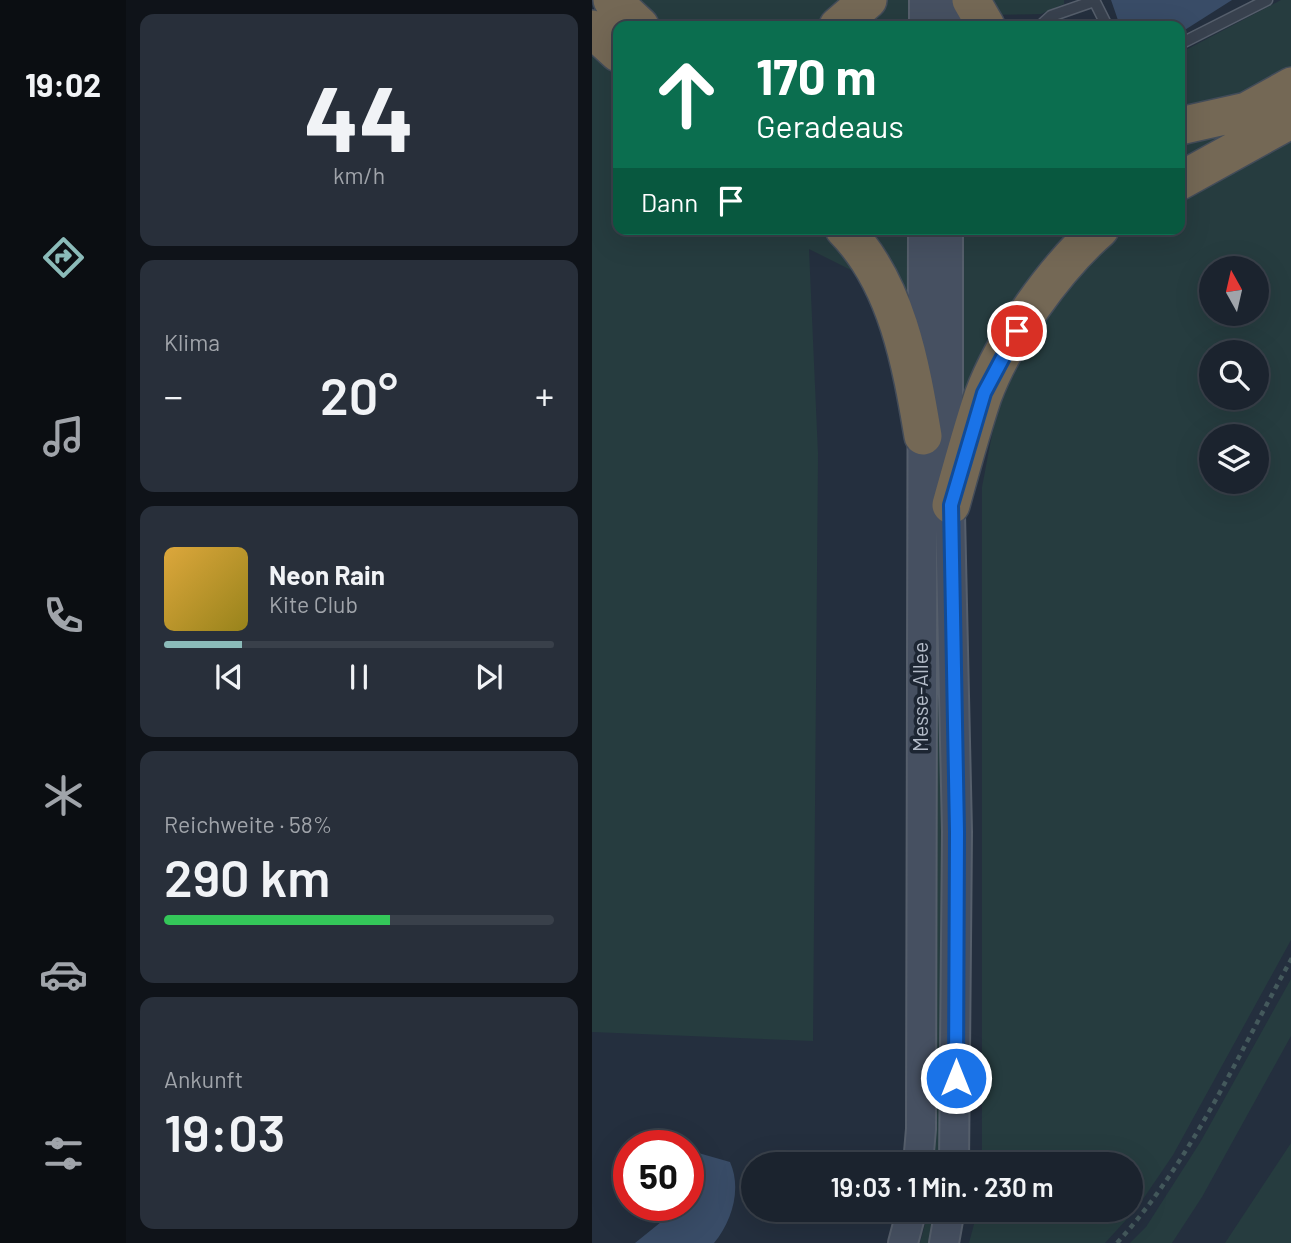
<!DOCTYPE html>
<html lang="de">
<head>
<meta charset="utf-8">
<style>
	body { margin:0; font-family:Barlow,sans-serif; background:#282f3a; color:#f1f3f6; height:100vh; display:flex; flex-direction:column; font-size:26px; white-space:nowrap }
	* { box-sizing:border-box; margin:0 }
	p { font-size:23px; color:#a0a4aa }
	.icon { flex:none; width:38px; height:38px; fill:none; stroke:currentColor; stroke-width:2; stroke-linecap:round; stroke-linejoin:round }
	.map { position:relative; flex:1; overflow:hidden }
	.panel { display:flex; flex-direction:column; gap:14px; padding:14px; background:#0f1319; width:466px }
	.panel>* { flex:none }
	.guide { position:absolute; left:21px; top:21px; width:572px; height:214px; border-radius:14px; box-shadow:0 7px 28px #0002,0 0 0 2px #39404a; background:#0b6e4f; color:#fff; overflow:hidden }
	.needle { width:46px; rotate:352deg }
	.fabs { position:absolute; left:607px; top:256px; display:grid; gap:14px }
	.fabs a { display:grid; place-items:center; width:70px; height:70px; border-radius:50%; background:#1b232e; box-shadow:0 7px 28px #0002,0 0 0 2px #39404a; font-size:35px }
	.speed { position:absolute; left:21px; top:1130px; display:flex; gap:14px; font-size:35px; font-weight:700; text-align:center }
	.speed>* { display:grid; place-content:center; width:91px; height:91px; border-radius:50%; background:#1b232e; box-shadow:0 7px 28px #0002,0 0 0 2px #39404a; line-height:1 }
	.speed .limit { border:10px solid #d22; background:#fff; color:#111 }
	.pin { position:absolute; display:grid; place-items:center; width:60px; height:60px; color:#fff; margin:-30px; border:4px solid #fff; border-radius:50%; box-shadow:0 2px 7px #0007 }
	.me { position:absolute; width:77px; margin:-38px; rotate:0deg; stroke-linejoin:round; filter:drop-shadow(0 0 5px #0008) }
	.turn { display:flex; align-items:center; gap:24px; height:147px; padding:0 28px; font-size:32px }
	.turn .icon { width:91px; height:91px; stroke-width:2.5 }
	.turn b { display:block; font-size:49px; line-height:60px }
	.then { display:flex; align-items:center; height:66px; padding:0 28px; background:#0003; gap:14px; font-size:26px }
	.big { font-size:52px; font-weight:600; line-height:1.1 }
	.panel .tile { flex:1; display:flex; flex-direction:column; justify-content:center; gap:10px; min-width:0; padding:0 24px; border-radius:14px; background:#282f3a }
	.panel .dial { align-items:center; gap:0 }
	.dial b { font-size:91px; line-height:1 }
	.song { display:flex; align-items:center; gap:21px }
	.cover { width:84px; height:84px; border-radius:10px; background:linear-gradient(135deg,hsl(40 70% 55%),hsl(50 70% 35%)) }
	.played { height:7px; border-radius:4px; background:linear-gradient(90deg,#8bbbb9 20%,#39404a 20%) }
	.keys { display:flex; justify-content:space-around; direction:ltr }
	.heat { display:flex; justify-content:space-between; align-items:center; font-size:38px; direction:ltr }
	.charge { height:10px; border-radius:5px; background:linear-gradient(90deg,#34c759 58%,#39404a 0) }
	.trip { position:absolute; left:149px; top:1152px; width:402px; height:70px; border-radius:35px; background:#1b232e; box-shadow:0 7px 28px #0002,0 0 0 2px #39404a; font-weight:600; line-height:70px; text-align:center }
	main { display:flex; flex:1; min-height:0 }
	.menu { display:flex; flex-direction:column; width:126px; justify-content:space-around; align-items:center; background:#0b0e12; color:#a0a4aa }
	.menu .icon { width:49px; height:49px }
	.menu .active { color:#8bbbb9 }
	.menu b { font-size:32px; color:#f1f3f6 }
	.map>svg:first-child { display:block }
	.green { fill:#263c3f; fill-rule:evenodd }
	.water { fill:#394c67 }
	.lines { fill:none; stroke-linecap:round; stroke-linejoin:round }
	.lane-casing { stroke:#565f6c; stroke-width:13 }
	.secondary-casing { stroke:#565f6c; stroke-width:32 }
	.highway-casing { stroke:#434c59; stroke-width:40 }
	.path { stroke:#44595c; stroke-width:4.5; stroke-dasharray:5 5; stroke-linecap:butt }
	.lane { stroke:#38414e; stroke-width:10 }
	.secondary { stroke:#465061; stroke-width:28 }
	.highway { stroke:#746855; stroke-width:37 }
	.route-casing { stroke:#114b97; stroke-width:18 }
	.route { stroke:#1a73e8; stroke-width:12 }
	.labels { text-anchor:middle; stroke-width:7; stroke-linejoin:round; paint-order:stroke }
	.street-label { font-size:21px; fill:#b4bcc9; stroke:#1d2633 }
</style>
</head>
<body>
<main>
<nav class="menu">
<b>19:02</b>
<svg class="icon active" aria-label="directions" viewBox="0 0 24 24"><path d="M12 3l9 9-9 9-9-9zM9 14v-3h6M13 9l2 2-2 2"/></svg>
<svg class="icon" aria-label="music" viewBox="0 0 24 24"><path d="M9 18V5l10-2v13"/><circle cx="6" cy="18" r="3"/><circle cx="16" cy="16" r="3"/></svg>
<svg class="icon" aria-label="phone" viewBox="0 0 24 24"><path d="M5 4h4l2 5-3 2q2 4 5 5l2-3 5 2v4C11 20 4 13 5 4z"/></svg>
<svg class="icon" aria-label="climate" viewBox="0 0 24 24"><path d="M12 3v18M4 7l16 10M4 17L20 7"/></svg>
<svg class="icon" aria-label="car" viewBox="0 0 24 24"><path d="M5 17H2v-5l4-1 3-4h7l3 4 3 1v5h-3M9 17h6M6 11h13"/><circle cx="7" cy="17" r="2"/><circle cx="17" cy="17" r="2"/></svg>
<svg class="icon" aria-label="filters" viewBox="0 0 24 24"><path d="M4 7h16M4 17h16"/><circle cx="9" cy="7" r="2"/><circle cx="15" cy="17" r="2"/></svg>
</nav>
<section class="panel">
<div class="tile dial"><b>44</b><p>km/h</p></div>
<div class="tile"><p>Klima</p>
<div class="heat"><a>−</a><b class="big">20°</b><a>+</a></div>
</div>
<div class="tile">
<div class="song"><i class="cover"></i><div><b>Neon Rain</b><p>Kite Club</p></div></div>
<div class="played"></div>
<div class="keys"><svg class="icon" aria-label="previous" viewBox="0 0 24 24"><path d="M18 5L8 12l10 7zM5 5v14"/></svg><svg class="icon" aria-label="pause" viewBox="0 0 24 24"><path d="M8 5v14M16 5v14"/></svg><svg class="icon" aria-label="next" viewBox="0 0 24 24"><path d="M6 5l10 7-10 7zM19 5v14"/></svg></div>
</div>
<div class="tile"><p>Reichweite · 58%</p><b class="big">290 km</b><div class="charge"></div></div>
<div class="tile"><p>Ankunft</p><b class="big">19:03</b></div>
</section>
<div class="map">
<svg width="700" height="1243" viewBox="0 0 700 1243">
	<rect width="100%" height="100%" fill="#242f3e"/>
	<path class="green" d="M31,0H265L231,26H62Z
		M290,0H320V26H265Z
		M391,0H472V4L449,14L398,15Z
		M689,0H699V79L588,118V53Z
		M0,45L26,70V229H240L273,277L217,249L226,454L221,1041L0,1032Z
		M662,118L588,166V137Z
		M699,134V940L581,1155L545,1208L513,1243H377L386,1209H539V1164H390V487C396,457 400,427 410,398C431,333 482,274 531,229H588V191ZM620,268H665V313H620ZM620,352H665V397H620ZM620,436H665V481H620Z
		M266,229H323V323Z
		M339,229L350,773L351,1164H342Z
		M369,229H496L368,424Z
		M699,979V1036L610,1197L580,1243H538L554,1227L609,1141Z
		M699,1143V1243H633Z
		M337,1209H347L337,1243H328Z"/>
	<path class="water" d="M519,0H640L588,33V26H528Z
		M57,1131L88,1146H37L45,1136Z
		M96,1150L138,1162C150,1189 140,1221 122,1243H43L79,1214L72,1206H96Z"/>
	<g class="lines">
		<g class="lane-casing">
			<path id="lane" d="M502,0L515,26
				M448,26L459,16L502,1
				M588,44L675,0"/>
		</g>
		<g class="secondary-casing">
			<path id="secondary" d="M356,0V26
				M332,26V0
				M356,229V423L365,832L362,1164
				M326,1164L329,1129L331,229
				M311,1243L320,1209
				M352,1243L358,1209"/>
		</g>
		<g class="highway-casing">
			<path id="highway" d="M20,0L48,26
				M379,0L394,26
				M246,26L276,0
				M0,29L26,53
				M588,126L655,111L700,86
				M588,181L700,119
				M252,229C305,283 319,364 331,436
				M359,505C369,469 379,432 391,396C411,341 464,267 508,229"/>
		</g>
		<path class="path" d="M525,1243C600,1161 646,1054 700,958"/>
		<use href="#lane" class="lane"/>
		<use href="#secondary" class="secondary"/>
		<use href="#highway" class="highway"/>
	</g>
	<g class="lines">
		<g class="route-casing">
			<path id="route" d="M364,1078L365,832L359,505L392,393L425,331"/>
		</g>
		<use href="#route" class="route"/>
	</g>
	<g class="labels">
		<g class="street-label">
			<text transform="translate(329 697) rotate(-90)" y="7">Messe-Allee</text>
		</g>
	</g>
</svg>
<div class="fabs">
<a><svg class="needle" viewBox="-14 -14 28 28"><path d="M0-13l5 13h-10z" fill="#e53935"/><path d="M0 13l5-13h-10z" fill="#a0a4aa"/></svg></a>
<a><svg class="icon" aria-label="search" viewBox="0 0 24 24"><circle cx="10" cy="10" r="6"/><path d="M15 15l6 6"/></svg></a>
<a><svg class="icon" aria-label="layers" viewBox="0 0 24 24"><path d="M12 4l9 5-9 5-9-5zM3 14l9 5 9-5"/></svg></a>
</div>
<div class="speed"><div class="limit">50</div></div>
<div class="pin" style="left:425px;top:331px;background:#d93025"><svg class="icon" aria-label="arrive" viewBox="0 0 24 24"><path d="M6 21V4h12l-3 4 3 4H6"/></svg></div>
<svg class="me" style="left:364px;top:1078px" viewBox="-20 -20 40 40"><circle r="17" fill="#1a73e8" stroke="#fff" stroke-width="3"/><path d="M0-11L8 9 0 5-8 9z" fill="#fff"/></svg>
<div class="trip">19:03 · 1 Min. · 230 m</div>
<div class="guide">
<div class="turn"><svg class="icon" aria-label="ahead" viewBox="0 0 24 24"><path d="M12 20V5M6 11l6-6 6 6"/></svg><div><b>170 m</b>Geradeaus</div></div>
<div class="then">Dann<svg class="icon" aria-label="arrive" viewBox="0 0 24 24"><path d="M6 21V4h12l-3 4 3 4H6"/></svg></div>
</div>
</div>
</main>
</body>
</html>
